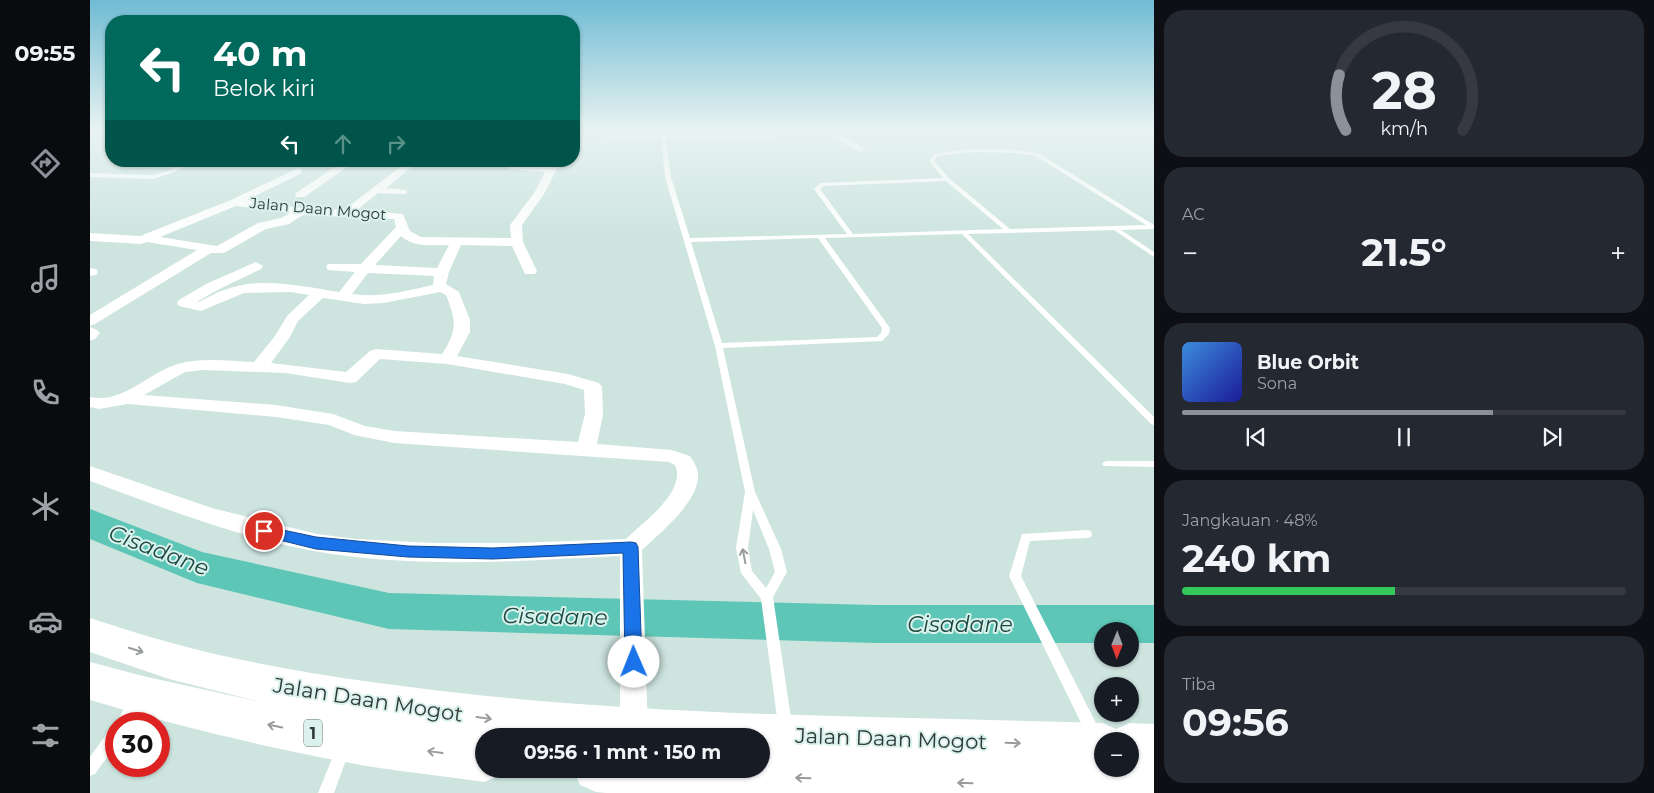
<!DOCTYPE html>
<html lang="id">
<head>
<meta charset="utf-8">
<style>
	body { margin:0; font-family:Montserrat,sans-serif; background:#242831; color:#f1f3f6; height:100vh; display:flex; flex-direction:column; font-size:19px; white-space:nowrap }
	* { box-sizing:border-box; margin:0 }
	p { font-size:16px; color:#9ea1a6 }
	.icon { flex:none; width:28px; height:28px; fill:none; stroke:currentColor; stroke-width:2; stroke-linecap:round; stroke-linejoin:round }
	.map { position:relative; flex:1; overflow:hidden }
	.side { display:flex; flex-direction:column; gap:10px; padding:10px; background:#0d0f14; width:500px }
	.side>* { flex:none }
	.hud { position:absolute; left:15px; top:15px; width:475px; height:152px; border-radius:20px; box-shadow:0 1px 4px #0004; background:#00695c; color:#fff; overflow:hidden }
	.needle { width:32px; rotate:181deg }
	.buttons { position:absolute; left:1004px; top:622px; display:grid; gap:10px }
	.buttons a { display:grid; place-items:center; width:45px; height:45px; border-radius:50%; background:#171b24; box-shadow:0 1px 4px #0004; font-size:25px }
	.speed { position:absolute; left:15px; top:712px; display:flex; gap:10px; font-size:25px; font-weight:700; text-align:center }
	.speed>* { display:grid; place-content:center; width:65px; height:65px; border-radius:50%; background:#171b24; box-shadow:0 1px 4px #0004; line-height:1 }
	.speed .limit { border:8px solid #d22; background:#fff; color:#111 }
	.pin { position:absolute; display:grid; place-items:center; width:42px; height:42px; color:#fff; margin:-21px; border:2px solid #fff; border-radius:50%; box-shadow:0 1px 5px #0007 }
	.me { position:absolute; width:55px; margin:-28px; rotate:359deg; stroke-linejoin:round; filter:drop-shadow(0 0 4px #0008) }
	.turn { display:flex; align-items:center; gap:18px; height:105px; padding:0 25px; font-size:22px }
	.turn .icon { width:65px; height:65px; stroke-width:2.5 }
	.turn b { display:block; font-size:35px; line-height:42px }
	.lanes { display:flex; align-items:center; height:48px; padding:0 25px; background:#0003; justify-content:center; gap:25px; direction:ltr }
	.lanes .off { opacity:.35 }
	.big { font-size:38px; font-weight:700; line-height:1.1 }
	.side .widget { flex:1; display:flex; flex-direction:column; justify-content:center; gap:8px; min-width:0; padding:0 18px; border-radius:20px; background:#242831 }
	.side .dial { align-items:center; gap:0 }
	.dial svg { height:130px; overflow:visible; fill:none; stroke:#363941; stroke-width:7; stroke-linecap:round; text-anchor:middle }
	.dial text { fill:#f1f3f6; stroke:none }
	.song { display:flex; align-items:center; gap:15px }
	.cover { width:60px; height:60px; border-radius:8px; background:linear-gradient(135deg,hsl(210 70% 55%),hsl(240 70% 35%)) }
	.played { height:5px; border-radius:2px; background:linear-gradient(90deg,#8c9099 70%,#363941 70%) }
	.keys { display:flex; justify-content:space-around; direction:ltr }
	.heat { display:flex; justify-content:space-between; align-items:center; font-size:28px; direction:ltr }
	.charge { height:8px; border-radius:4px; background:linear-gradient(90deg,#34c759 48%,#363941 0) }
	.trip { position:absolute; left:385px; top:728px; width:295px; height:50px; border-radius:25px; background:#171b24; box-shadow:0 1px 4px #0004; font-weight:700; line-height:50px; text-align:center }
	main { display:flex; flex:1; min-height:0 }
	.tabs { display:flex; flex-direction:column; width:90px; justify-content:space-around; align-items:center; background:#090b0e; color:#9ea1a6 }
	.tabs .icon { width:35px; height:35px }
	.tabs .selected { color:#8c9099 }
	.tabs b { font-size:22px; color:#f1f3f6 }
	.map>svg:first-child { display:block }
	.lines { fill:none; stroke-linecap:round; stroke-linejoin:round }
	.river { fill:#5dc6b6; fill-rule:evenodd }
	.service { fill:#fff; fill-rule:evenodd }
	.minor { fill:#fff; fill-rule:evenodd }
	.trunk { fill:#fff; fill-rule:evenodd }
	.oneway { stroke:#989c9c }
	.route { fill:#1a73e8; stroke:#114b97 }
	.labels { text-anchor:middle; stroke-width:4; stroke-linejoin:round; paint-order:stroke }
	.far-street-label { font-size:15px; fill:#303938; stroke:#daf1ec }
	.shield { fill:#daf1ec; stroke:#63706e; stroke-width:1 }
	.shield-label { font-size:16px; font-weight:bold; fill:#303938 }
	.near-street-label { font-size:21px; fill:#303938; stroke:#daf1ec }
	.near-water-label { font-size:22px; font-style:italic; fill:#1a4942; stroke:#daf1ec }
</style>
</head>
<body>
<main>
<nav class="tabs">
<b>09:55</b>
<svg class="icon selected" aria-label="directions" viewBox="0 0 24 24"><path d="M12 3l9 9-9 9-9-9zM9 14v-3h6M13 9l2 2-2 2"/></svg>
<svg class="icon" aria-label="music" viewBox="0 0 24 24"><path d="M9 18V5l10-2v13"/><circle cx="6" cy="18" r="3"/><circle cx="16" cy="16" r="3"/></svg>
<svg class="icon" aria-label="phone" viewBox="0 0 24 24"><path d="M5 4h4l2 5-3 2q2 4 5 5l2-3 5 2v4C11 20 4 13 5 4z"/></svg>
<svg class="icon" aria-label="climate" viewBox="0 0 24 24"><path d="M12 3v18M4 7l16 10M4 17L20 7"/></svg>
<svg class="icon" aria-label="car" viewBox="0 0 24 24"><path d="M5 17H2v-5l4-1 3-4h7l3 4 3 1v5h-3M9 17h6M6 11h13"/><circle cx="7" cy="17" r="2"/><circle cx="17" cy="17" r="2"/></svg>
<svg class="icon" aria-label="filters" viewBox="0 0 24 24"><path d="M4 7h16M4 17h16"/><circle cx="9" cy="7" r="2"/><circle cx="15" cy="17" r="2"/></svg>
</nav>
<div class="map">
<svg width="1064" height="793" viewBox="0 0 1064 793">
	<rect width="100%" height="100%" fill="#cde4df"/>
	<g class="lines">
		<path class="river" d="M0,509L112,552L299,593L785,605H1064V643H1040V631H1012V643H785L299,629L107,583L0,539Z"/>
		<path class="service" d="M571,128H575V135L683,137L685,138L683,139L575,138L581,177L600,238L757,234L724,189L730,183L853,178L839,161L844,154L870,150L897,149L924,150L950,154L1064,225V229L1031,230L1064,252V257L1024,230L878,234L1064,417V425L1061,424L872,234L735,238L800,328L799,334L792,341L633,348L665,492L691,549L697,572L683,597L702,725L700,730L695,732L690,730L688,725L671,599L651,573L646,548L655,492L625,346L575,177L571,138L484,136V134L571,135ZM884,152L924,153L946,156L1056,225L920,229L859,178L844,161L848,156ZM856,181L913,229L763,234L730,189L733,186ZM728,238L792,328L791,333L787,337L632,343L601,242ZM663,510L679,549L685,572L676,588L662,571L658,548Z
			M1054,128H1059L1064,130V133Z
			M98,161H104L82,173L63,179L0,177V173L63,175L78,171Z
			M1017,461H1064V467L1014,466L1012,464L1014,462Z
			M997,530L1001,531L1002,534L1001,537L997,538L940,541L931,576L1008,727L1010,732L1008,737L1003,739L998,737L919,576L932,534Z
			M49,696L54,697L56,702L42,724L26,725C29,715 40,699 49,696Z
			M26,726V745L5,774L0,776V757L21,728Z
			M253,742L258,744L260,749L244,793H228L248,744Z"/>
		<path class="minor" d="M726,128H736L776,149L771,152L768,151Z
			M254,161H266L214,197H206L205,195L206,193Z
			M318,161H329L296,188L316,190L317,192L316,194L288,193L267,210L313,214L320,231L331,237L421,238L420,225L444,193L455,172L420,169L415,166L420,163L458,167L461,161H471L454,194L432,225L433,242L447,271L445,274H435L422,246L371,245L359,272L356,284L369,292L380,320V332L367,356L478,374L509,383L512,387L513,414L507,444L582,450L600,456C603,461 608,468 608,474C610,501 570,533 552,550L558,731L556,736H532L530,731V556C429,561 324,569 224,551C147,537 73,508 0,481V466L122,508L227,534L266,539L344,543H423L536,539C553,522 597,492 585,465L579,462L304,443L264,435L239,425L186,417L38,404L9,409L0,407V397C34,404 57,373 88,364C112,357 139,361 164,362L185,336L197,316L219,295L201,292L154,293L111,311L89,306L87,303L89,300L116,284L166,262L173,266L171,269C149,280 127,289 107,302H109C117,298 125,293 134,290C169,276 212,286 249,292L265,272L238,270L236,267L238,264H271L306,227L304,219L213,215L199,224L176,229L134,253H121L5,324L0,326V315L107,250L57,242L51,244L0,241V233L50,236L141,200L208,168L212,169V173L157,200L211,208L254,210ZM146,206L200,213L191,218L168,223L127,246L70,237ZM311,236C324,248 343,245 359,245L347,268L285,265ZM278,273L344,276L343,285C316,291 289,298 262,294ZM350,292L356,295C366,321 368,329 352,354L286,349L280,351L256,372L181,363L200,337L208,321L233,298L274,304L294,303ZM290,359L357,364L475,384L494,390L495,414L488,442L304,431L275,426L243,414L186,405L54,395L95,372L113,370L195,373L260,383L266,382Z
			M0,268L6,269L8,272L6,275L0,276Z
			M0,327L7,330L10,333L5,339L0,341Z"/>
		<path class="trunk" d="M0,618C26,626 52,635 78,642C157,664 240,677 320,687C550,717 781,716 1012,723L1026,729L1040,723L1064,724V793H516L506,792L490,785L483,769H671V736H394V769H413L410,775L394,782C348,775 301,771 255,762C169,746 84,725 0,700V662L53,676L175,703L79,679L0,652ZM1012,741H1040V769H1012Z"/>
	</g>
	<defs><path id="oneway-shaft" d="M-6 0H5M1.5-3L5.5 0L1.5 3" fill="none" stroke-width="1.6" stroke-linecap="round" stroke-linejoin="round" transform="scale(1.25)"/></defs>
	<g class="oneway">
		<use href="#oneway-shaft" transform="translate(654 556) rotate(-101)"/>
		<use href="#oneway-shaft" transform="translate(46 650) rotate(18)"/>
		<use href="#oneway-shaft" transform="translate(394 718) rotate(8)"/>
		<use href="#oneway-shaft" transform="translate(185 726) rotate(-169)"/>
		<use href="#oneway-shaft" transform="translate(923 743) rotate(2)"/>
		<use href="#oneway-shaft" transform="translate(345 752) rotate(-172)"/>
		<use href="#oneway-shaft" transform="translate(713 778) rotate(-178)"/>
		<use href="#oneway-shaft" transform="translate(875 783) rotate(-178)"/>
	</g>
	<linearGradient id="sky" x2="0" y2="1"><stop stop-color="#70bbd4"/><stop offset="0.54" stop-color="#e8f3f1"/><stop offset="1" stop-color="#e8f3f1" stop-opacity="0"/></linearGradient>
	<rect width="1064" height="239" fill="url(#sky)"/>
	<path class="route" d="M174,526L226,537L318,546L403,548L541,542L546,543L548,547L552,662L550,668L544,670L537,668L535,662L533,553L403,559L318,557L226,549L169,535L167,531L169,527Z"/>
	<g class="labels">
		<g class="far-street-label">
			<text transform="translate(228 209) rotate(5)" y="5">Jalan Daan Mogot</text>
		</g>
		<rect class="shield" x="214" y="719.5" width="18" height="27" rx="4"/>
		<g class="shield-label">
			<text x="223" y="739">1</text>
		</g>
		<g class="near-street-label">
			<text transform="translate(278 700) rotate(9)" y="7">Jalan Daan Mogot</text>
			<text transform="translate(801 739) rotate(2)" y="7">Jalan Daan Mogot</text>
		</g>
		<g class="near-water-label">
			<text transform="translate(69 550) rotate(21)" y="8">Cisadane</text>
			<text transform="translate(465 616) rotate(1)" y="8">Cisadane</text>
			<text x="870" y="632">Cisadane</text>
		</g>
	</g>
</svg>
<div class="buttons">
<a><svg class="needle" viewBox="-14 -14 28 28"><path d="M0-13l5 13h-10z" fill="#e53935"/><path d="M0 13l5-13h-10z" fill="#9ea1a6"/></svg></a>
<a>+</a>
<a>−</a>
</div>
<div class="speed"><div class="limit">30</div></div>
<div class="pin" style="left:174px;top:531px;background:#d93025"><svg class="icon" aria-label="arrive" viewBox="0 0 24 24"><path d="M6 21V4h12l-3 4 3 4H6"/></svg></div>
<svg class="me" style="left:544px;top:662px" viewBox="-20 -20 40 40"><circle r="19" fill="#fff"/><path d="M0-13L10 11 0 6-10 11z" fill="#1a73e8"/></svg>
<div class="trip">09:56 · 1 mnt · 150 m</div>
<div class="hud">
<div class="turn"><svg class="icon" aria-label="left" viewBox="0 0 24 24"><path d="M17 20v-9H6M10 6l-5 5 5 5"/></svg><div><b>40 m</b>Belok kiri</div></div>
<div class="lanes"><svg class="icon" aria-label="left" viewBox="0 0 24 24"><path d="M17 20v-9H6M10 6l-5 5 5 5"/></svg><svg class="icon off" aria-label="ahead" viewBox="0 0 24 24"><path d="M12 20V5M6 11l6-6 6 6"/></svg><svg class="icon off" aria-label="right" viewBox="0 0 24 24"><path d="M7 20v-9h11M14 6l5 5-5 5"/></svg></div>
</div>
</div>
<section class="side">
<div class="widget dial"><svg viewBox="0 0 100 80">
<path d="M14 69A42 42 0 1 1 86 69"/>
<path d="M14 69A42 42 0 0 1 10 35" stroke="#8c9099"/>
<text x="50" y="56" font-size="32" font-weight="700">28</text>
<text x="50" y="72" font-size="11">km/h</text>
</svg></div>
<div class="widget"><p>AC</p>
<div class="heat"><a>−</a><b class="big">21.5°</b><a>+</a></div>
</div>
<div class="widget">
<div class="song"><i class="cover"></i><div><b>Blue Orbit</b><p>Sona</p></div></div>
<div class="played"></div>
<div class="keys"><svg class="icon" aria-label="previous" viewBox="0 0 24 24"><path d="M18 5L8 12l10 7zM5 5v14"/></svg><svg class="icon" aria-label="pause" viewBox="0 0 24 24"><path d="M8 5v14M16 5v14"/></svg><svg class="icon" aria-label="next" viewBox="0 0 24 24"><path d="M6 5l10 7-10 7zM19 5v14"/></svg></div>
</div>
<div class="widget"><p>Jangkauan · 48%</p><b class="big">240 km</b><div class="charge"></div></div>
<div class="widget"><p>Tiba</p><b class="big">09:56</b></div>
</section>
</main>
</body>
</html>
